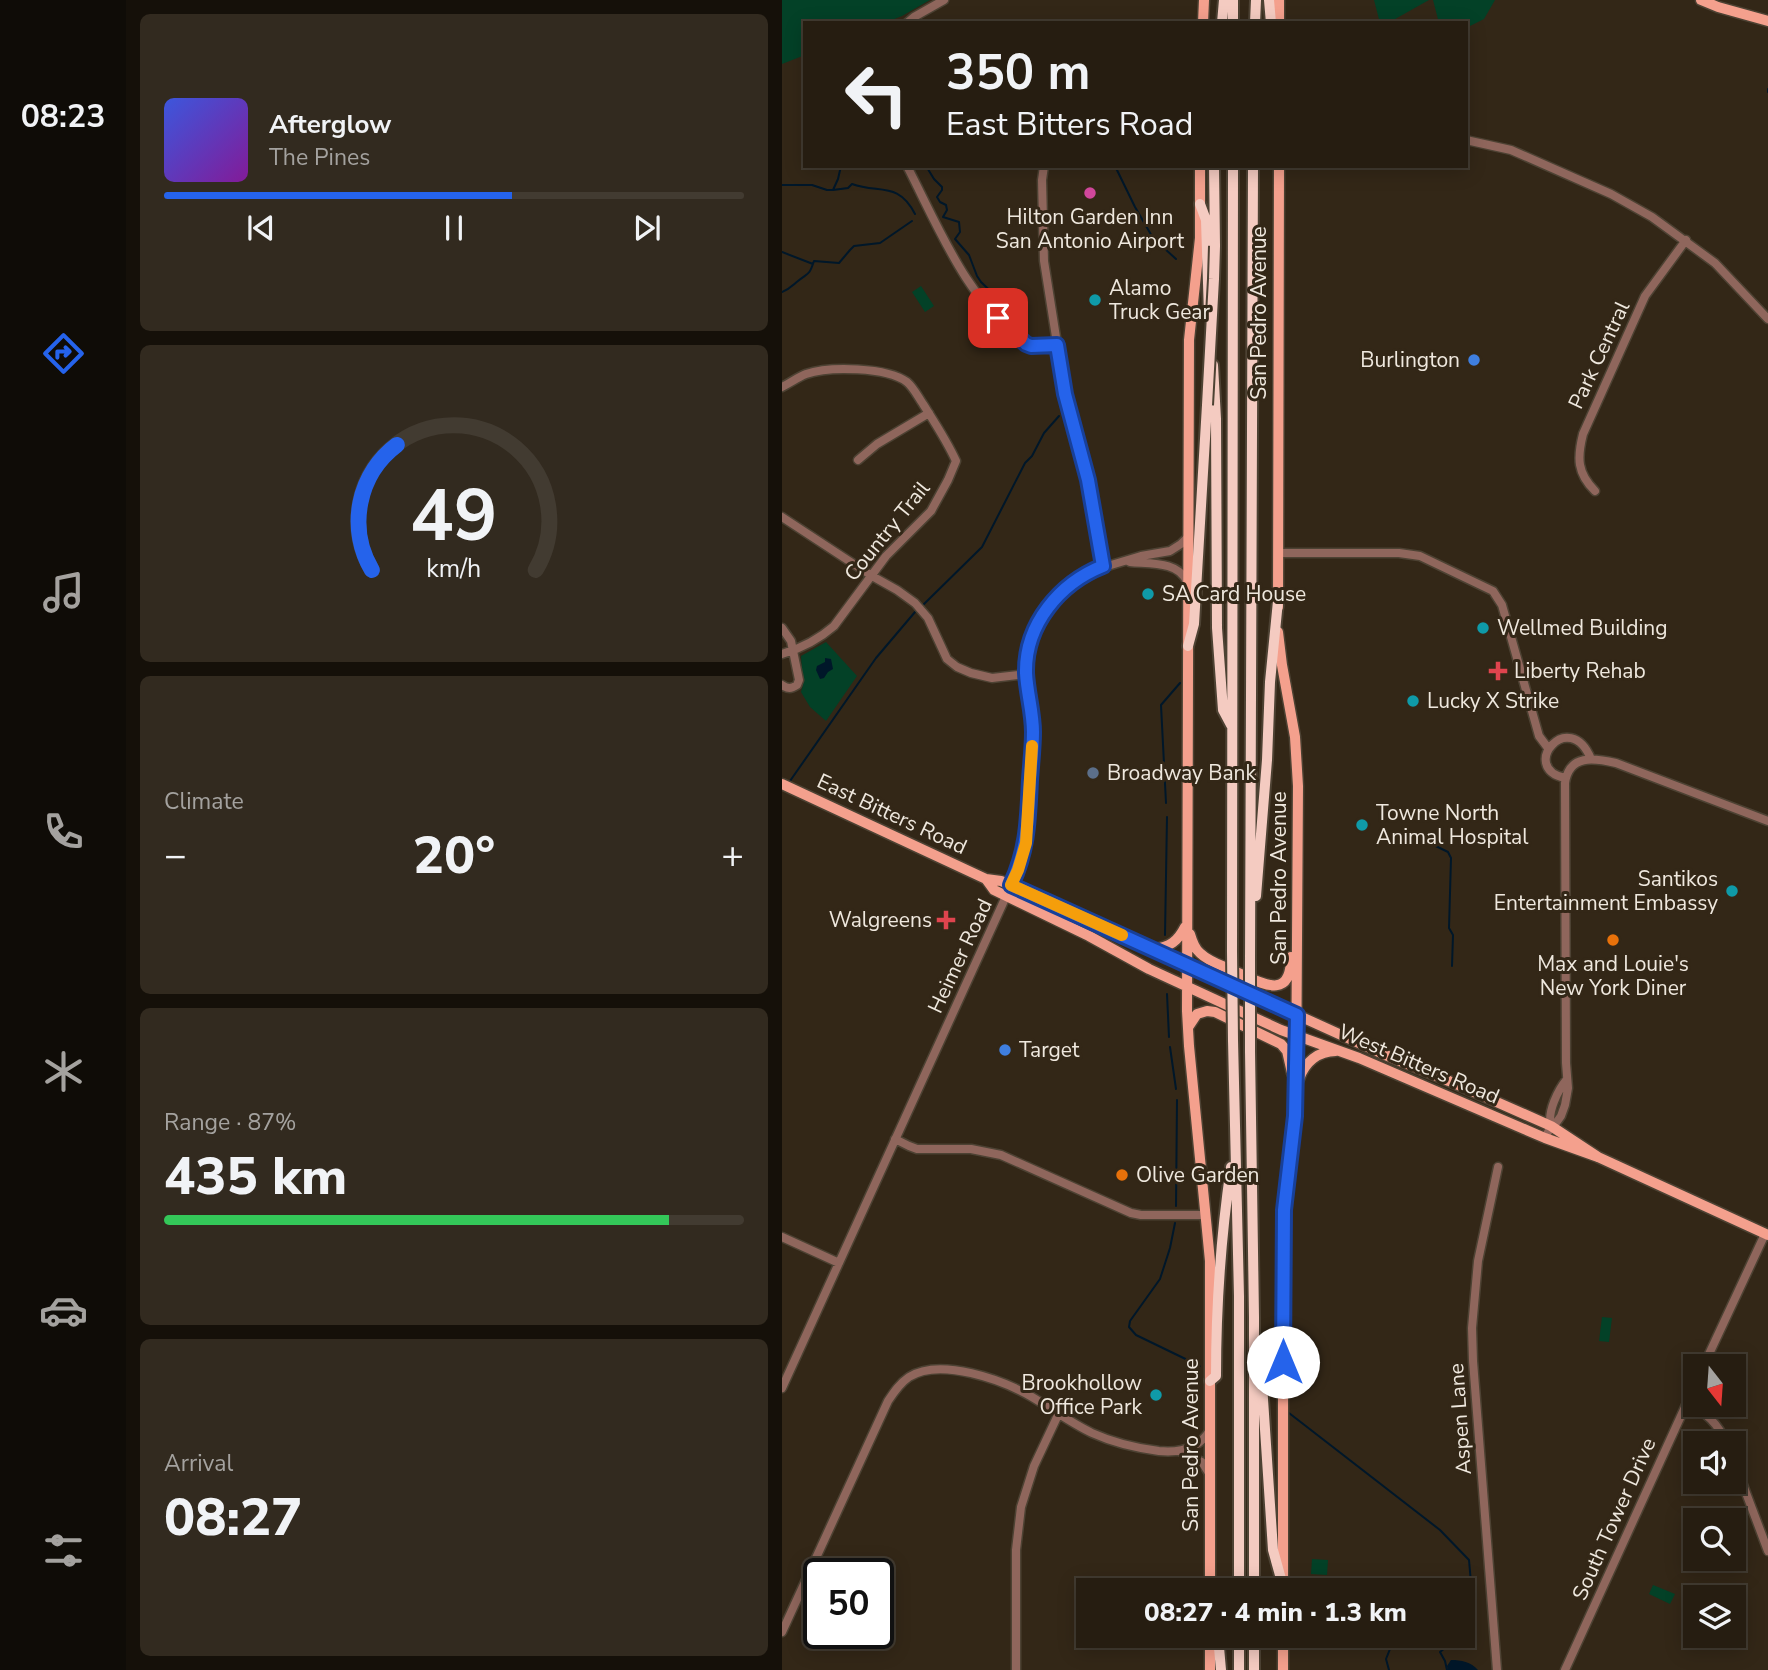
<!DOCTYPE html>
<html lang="en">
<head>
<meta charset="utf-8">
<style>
	body { margin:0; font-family:"Nunito Sans",sans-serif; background:#322a1f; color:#f1f3f6; height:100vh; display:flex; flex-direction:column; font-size:26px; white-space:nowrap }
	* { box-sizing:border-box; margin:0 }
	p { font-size:23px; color:#a4a29f }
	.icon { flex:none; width:38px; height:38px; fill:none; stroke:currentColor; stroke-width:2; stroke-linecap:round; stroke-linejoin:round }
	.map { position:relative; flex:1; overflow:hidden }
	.panel { display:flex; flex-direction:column; gap:14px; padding:14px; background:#151009; width:656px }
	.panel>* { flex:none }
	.guide { position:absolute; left:21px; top:21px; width:665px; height:147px; border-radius:0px; box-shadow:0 4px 18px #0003,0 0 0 2px #423b31; background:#261d11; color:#f1f3f6; overflow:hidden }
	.needle { width:46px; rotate:163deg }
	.controls { position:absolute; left:901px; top:1354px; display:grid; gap:14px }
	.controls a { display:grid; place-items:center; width:63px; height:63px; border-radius:0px; background:#261d11; box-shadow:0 4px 18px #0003,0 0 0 2px #423b31; font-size:35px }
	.speed { position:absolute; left:21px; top:1558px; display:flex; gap:14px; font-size:35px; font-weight:700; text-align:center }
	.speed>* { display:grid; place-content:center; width:91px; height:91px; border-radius:50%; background:#261d11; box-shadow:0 4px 18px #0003,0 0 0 2px #423b31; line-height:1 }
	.speed .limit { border:4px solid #111; border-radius:10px; background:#fff; color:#111 }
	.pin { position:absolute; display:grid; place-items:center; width:60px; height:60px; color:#fff; margin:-30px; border-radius:14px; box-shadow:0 4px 10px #0006 }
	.me { position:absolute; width:77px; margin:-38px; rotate:0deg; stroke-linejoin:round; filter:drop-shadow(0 0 5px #0008) }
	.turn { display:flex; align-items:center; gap:24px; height:147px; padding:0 28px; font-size:32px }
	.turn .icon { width:91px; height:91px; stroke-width:2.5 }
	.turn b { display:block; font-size:49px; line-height:60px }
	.big { font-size:52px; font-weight:800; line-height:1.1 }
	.panel .tile { flex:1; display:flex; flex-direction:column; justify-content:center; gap:10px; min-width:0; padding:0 24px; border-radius:10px; background:#322a1f }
	.panel .dial { align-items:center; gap:0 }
	.dial svg { height:182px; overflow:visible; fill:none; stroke:#423b31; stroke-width:7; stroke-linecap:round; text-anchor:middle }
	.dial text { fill:#f1f3f6; stroke:none }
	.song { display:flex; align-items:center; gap:21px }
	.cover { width:84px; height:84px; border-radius:10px; background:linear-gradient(135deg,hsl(230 70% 55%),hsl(290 70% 35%)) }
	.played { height:7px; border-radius:4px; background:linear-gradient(90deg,#2563eb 60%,#423b31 60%) }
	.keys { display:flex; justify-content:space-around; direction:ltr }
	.heat { display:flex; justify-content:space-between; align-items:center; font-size:38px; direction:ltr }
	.charge { height:10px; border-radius:5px; background:linear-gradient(90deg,#34c759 87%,#423b31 0) }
	.trip { position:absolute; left:294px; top:1578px; width:399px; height:70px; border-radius:0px; background:#261d11; box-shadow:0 4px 18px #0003,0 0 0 2px #423b31; font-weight:800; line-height:70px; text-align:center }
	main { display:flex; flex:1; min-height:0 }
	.tabs { display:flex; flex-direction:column; width:126px; justify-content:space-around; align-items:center; background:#0f0c07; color:#a4a29f }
	.tabs .icon { width:49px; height:49px }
	.tabs .selected { color:#2563eb }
	.tabs b { font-size:32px; color:#f1f3f6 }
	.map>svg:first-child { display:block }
	.green { fill:#034127 }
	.water { fill:#001729 }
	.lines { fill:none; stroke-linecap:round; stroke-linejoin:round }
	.stream { stroke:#001729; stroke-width:2 }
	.minor-casing { stroke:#4d4233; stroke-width:11 }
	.major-casing { stroke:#4d4233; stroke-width:13 }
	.highway-casing { stroke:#4d4233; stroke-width:14 }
	.minor { stroke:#8f665c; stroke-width:8 }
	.major { stroke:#f4a08d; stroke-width:10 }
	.highway { stroke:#f4cbc1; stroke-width:10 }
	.highway-bridge-casing { stroke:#4d4233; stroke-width:14; stroke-linecap:butt }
	.highway-bridge { stroke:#f4cbc1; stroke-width:10 }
	.route-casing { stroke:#184099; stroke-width:18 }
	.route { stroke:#2563eb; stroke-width:12 }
	.slow { stroke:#f59e0b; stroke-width:12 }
	.hotel-dot { fill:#d1479c; stroke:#332717; stroke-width:2.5 }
	.culture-dot { fill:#0f9aa8; stroke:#332717; stroke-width:2.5 }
	.shop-dot { fill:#3f7fe0; stroke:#332717; stroke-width:2.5 }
	.health-dot { fill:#e0444e; stroke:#332717; stroke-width:2.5 }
	.service-dot { fill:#5c6f8a; stroke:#332717; stroke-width:2.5 }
	.food-dot { fill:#e8710a; stroke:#332717; stroke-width:2.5 }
	.labels { text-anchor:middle; stroke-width:6; stroke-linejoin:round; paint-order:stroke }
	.poi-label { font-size:21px; fill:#efe8de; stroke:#332717; text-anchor:start }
	.street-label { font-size:21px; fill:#efe8de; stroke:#332717 }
</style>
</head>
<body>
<main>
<nav class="tabs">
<b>08:23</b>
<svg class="icon selected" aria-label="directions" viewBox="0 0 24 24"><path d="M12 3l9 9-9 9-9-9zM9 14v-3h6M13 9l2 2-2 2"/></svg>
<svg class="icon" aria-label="music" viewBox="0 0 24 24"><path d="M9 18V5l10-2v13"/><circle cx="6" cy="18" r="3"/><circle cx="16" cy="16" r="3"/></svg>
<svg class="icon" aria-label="phone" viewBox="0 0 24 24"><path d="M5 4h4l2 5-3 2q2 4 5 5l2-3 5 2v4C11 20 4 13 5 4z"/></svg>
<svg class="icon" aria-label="climate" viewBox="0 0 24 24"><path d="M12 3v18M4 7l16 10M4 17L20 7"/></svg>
<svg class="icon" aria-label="car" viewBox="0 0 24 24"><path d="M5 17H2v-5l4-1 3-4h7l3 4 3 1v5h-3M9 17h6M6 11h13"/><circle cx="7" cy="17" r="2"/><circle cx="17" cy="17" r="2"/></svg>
<svg class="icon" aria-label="filters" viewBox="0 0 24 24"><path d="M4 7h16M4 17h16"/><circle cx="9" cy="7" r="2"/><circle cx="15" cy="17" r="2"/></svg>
</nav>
<section class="panel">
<div class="tile">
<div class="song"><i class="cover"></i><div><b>Afterglow</b><p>The Pines</p></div></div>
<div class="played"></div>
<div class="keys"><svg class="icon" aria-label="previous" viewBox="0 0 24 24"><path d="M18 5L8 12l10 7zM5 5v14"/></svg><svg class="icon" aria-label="pause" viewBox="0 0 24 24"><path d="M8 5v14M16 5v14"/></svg><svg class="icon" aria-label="next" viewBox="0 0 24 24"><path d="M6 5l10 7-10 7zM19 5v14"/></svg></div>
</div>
<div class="tile dial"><svg viewBox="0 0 100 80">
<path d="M14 69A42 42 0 1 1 86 69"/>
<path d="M14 69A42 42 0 0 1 25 14" stroke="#2563eb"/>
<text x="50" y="56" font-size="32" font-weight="700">49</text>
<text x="50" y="72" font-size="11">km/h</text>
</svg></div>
<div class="tile"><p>Climate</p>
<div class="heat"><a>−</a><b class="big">20°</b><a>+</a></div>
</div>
<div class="tile"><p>Range · 87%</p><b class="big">435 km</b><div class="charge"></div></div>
<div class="tile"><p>Arrival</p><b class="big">08:27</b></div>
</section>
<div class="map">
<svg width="986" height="1670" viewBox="0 0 986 1670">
	<rect width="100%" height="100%" fill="#332717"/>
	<path class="green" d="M0,0H148L120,16L102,23H23V55L0,64Z
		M592,0H647L606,23H598Z
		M651,0H713L702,19L684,28V23H657Z
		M139,286L152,306L143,312L130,292Z
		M44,642L75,676L44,721L28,707L19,692L21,685L19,656Z
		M820,1317L830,1318L827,1342L817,1341Z
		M530,1559L546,1560L545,1575L529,1574Z
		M871,1585L893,1594L888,1604L867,1594Z"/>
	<path class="water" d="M43,658L49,659L51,669L46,672L42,678L38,679L34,670L35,666L43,662Z
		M669,1660C679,1660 689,1662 696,1670H666L665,1666Z"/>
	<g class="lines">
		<path class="stream" d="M986,89V92
			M144,166L152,179L160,187V190L155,197L158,202L164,205L165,210L161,217L177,222L178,232L173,239L187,255L195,276L199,282L224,306L232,319
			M333,166L353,207L371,238L394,259
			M0,185H30L45,190H51L56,179L59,166
			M51,190L66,188L70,184C97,194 116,181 133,214
			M0,252L31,264
			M0,292C8,289 10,286 16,281C27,272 27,276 32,261L57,263L68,250L72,246L98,243L130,221
			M141,605L200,547L243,463L250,456L262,433L277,416
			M8,781L94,658L133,612
			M384,803L379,705L398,683
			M627,833L666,852L669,858L667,928L671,935L670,966
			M383,935L385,817
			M385,994L387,1037
			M388,1047L394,1089
			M394,1206L395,1100
			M393,1223L388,1248L378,1279L348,1321L347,1327L354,1335L418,1366
			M507,1413L658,1530L687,1560L694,1640L690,1645L684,1648L613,1646L608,1649L604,1659L607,1670
			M663,1648L658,1652L663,1661L665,1670"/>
		<g class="minor-casing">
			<path id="minor" d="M125,23L132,17L162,0
				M684,140L729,150L829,194L870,217L933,263L986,319
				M125,166C158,230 184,299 244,344L249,346L275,345
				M262,166L260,180L262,261L283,394L306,480L321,566
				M0,387C8,383 16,377 24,374C47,366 105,367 125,382C132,388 136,397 141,404C153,423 165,441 174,461L166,480L149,511L104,556L52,626C36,640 20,648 0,654
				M76,460L95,444L147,413
				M813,491C795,473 795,458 801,434L863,296L904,240
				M0,517L90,576L115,590L133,603L146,618L165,659L175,667L189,673L210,678L244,674
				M496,553H617L638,556L711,591L720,605L757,736L766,748
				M348,562C367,564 397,561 405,582
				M0,628L9,641L17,680L15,685C9,689 6,689 0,685
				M783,778C736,768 787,706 809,759
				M769,1126C765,1112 776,1090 785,1079
				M763,1138L769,1126L774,1123L779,1116L783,1105L786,1088L784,1063L783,783C787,754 812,758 834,763L986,821
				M113,1139L127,1146L135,1149H189L219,1155L349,1213L359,1215H424
				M0,1237L57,1263
				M921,1367L983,1234
				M0,1388L236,870L244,843L251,731L244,674L245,660L250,639L259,618L281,590L290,582L309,571L359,556L388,551L399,544L406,537
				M905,1402C924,1413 936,1423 945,1444
				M399,1452L420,1462L428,1475
				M952,1461L986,1551
				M0,1632L106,1401C112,1392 118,1383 127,1377C158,1357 221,1380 250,1397C270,1409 289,1423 310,1433C332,1443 354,1448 377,1451C398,1453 417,1449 428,1430
				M234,1670V1550L239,1507L252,1466L276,1415
				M715,1670L691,1361L690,1328L696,1261L716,1167
				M783,1670L914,1383"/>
		</g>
		<g class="major-casing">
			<path id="major" d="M919,0L936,7L986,21
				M421,23L422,0
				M497,23V0
				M418,166V238L407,340L405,1011L407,1046L428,1261V1591
				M496,607L497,166
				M496,632L500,665L513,737L516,786L514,1094C513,1137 502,1180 501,1223V1577
				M0,784L204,879L219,881L229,885L601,1054L667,1081L769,1126L816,1157
				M204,879L212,890L307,936L367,969L499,1030L577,1058L763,1138L816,1157L986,1235
				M408,934C410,941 412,948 418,953C427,962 441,966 452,971C478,982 509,1003 509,957
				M372,949C388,947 396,941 403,927
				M407,1026L415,1014L425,1011L433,1012L499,1044L505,1051L510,1073
				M517,1079C523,1062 536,1051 554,1051
				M428,1670V1636
				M501,1670V1636"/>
		</g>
		<g class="highway-casing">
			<path id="highway" d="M487,0L489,23
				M440,23L442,0
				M451,23V0
				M473,23L474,0
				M432,166L433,246
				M418,204L424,220L427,314
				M431,365L434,419L435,628L441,710L449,725
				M406,646L412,624L425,405
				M474,896L485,760L488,682L496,601
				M450,952L451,166
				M468,961L471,166
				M451,1040L457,1296V1591
				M468,1051L472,1317V1591
				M477,1370L480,1384L491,1550L501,1586
				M428,1381L434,1376C434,1306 439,1236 449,1167
				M436,1636L439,1670
				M457,1670V1636
				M472,1670V1636"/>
		</g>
		<use href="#minor" class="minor"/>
		<use href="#major" class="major"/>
		<use href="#highway" class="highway"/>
		<g class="highway-bridge-casing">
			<path id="highway-bridge" d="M425,405L432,279L433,246
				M450,952L451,1040
				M468,1051V961"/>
		</g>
		<use href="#highway-bridge" class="highway-bridge"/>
	</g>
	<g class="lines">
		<g class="route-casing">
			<path id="route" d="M216,318L244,344L249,346L275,345L283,394L306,480L321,566C278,583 243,624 244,673C245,693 251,712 251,732C251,748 249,764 248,780C246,819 246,849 229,885L515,1015L513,1116L502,1210L501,1362"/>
		</g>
		<use href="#route" class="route"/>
		<path class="slow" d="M250,746L244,843L236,870L229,885L340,935"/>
	</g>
	<circle class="hotel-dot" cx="308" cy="193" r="7"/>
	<g class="culture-dot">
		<circle cx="313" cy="300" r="7"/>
		<circle cx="366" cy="594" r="7"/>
		<circle cx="701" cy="628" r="7"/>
		<circle cx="631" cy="701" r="7"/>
		<circle cx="580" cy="825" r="7"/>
		<circle cx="950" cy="891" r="7"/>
		<circle cx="374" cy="1395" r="7"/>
	</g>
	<g class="shop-dot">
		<circle cx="692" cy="360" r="7"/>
		<circle cx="223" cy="1050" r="7"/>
	</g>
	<g class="health-dot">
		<path d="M712.5 660.5h7v7h7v7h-7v7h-7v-7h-7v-7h7z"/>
		<path d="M160.5 909.5h7v7h7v7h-7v7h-7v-7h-7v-7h7z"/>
	</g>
	<circle class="service-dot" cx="311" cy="773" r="7"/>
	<g class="food-dot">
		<circle cx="831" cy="940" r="7"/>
		<circle cx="340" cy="1175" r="7"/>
	</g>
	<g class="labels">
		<g class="poi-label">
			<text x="308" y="224" text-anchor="middle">Hilton Garden Inn<tspan x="308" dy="24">San Antonio Airport</tspan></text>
			<text x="327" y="295">Alamo<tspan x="327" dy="24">Truck Gear</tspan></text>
			<text x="678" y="367" text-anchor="end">Burlington</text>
			<text x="380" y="601">SA Card House</text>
			<text x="715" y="635">Wellmed Building</text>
			<text x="732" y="678">Liberty Rehab</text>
			<text x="645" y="708">Lucky X Strike</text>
			<text x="325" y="780">Broadway Bank</text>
			<text x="594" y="820">Towne North<tspan x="594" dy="24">Animal Hospital</tspan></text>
			<text x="936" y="886" text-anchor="end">Santikos<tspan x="936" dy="24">Entertainment Embassy</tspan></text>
			<text x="150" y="927" text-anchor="end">Walgreens</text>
			<text x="831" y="971" text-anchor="middle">Max and Louie's<tspan x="831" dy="24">New York Diner</tspan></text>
			<text x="237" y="1057">Target</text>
			<text x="354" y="1182">Olive Garden</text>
			<text x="360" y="1390" text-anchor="end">Brookhollow<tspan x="360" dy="24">Office Park</tspan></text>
		</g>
		<g class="street-label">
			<text transform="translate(477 313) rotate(-90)" y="7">San Pedro Avenue</text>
			<text transform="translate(817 355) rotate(-65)" y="7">Park Central</text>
			<text transform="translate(105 531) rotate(-51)" y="7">Country Trail</text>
			<text transform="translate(110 814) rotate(25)" y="7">East Bitters Road</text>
			<text transform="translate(497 878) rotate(-90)" y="7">San Pedro Avenue</text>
			<text transform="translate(178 956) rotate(-65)" y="7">Heimer Road</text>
			<text transform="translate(637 1064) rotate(23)" y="7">West Bitters Road</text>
			<text transform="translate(678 1419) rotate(-94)" y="7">Aspen Lane</text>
			<text transform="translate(409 1445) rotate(-90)" y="7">San Pedro Avenue</text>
			<text transform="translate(832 1519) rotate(-66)" y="7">South Tower Drive</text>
		</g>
	</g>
</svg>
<div class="controls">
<a><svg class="needle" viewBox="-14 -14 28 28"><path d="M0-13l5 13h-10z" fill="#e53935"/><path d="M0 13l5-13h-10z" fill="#a4a29f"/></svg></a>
<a><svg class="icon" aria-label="sound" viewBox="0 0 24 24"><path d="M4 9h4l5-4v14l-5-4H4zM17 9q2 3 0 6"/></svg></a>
<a><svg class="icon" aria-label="search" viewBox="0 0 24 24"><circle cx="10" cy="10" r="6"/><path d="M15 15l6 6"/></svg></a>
<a><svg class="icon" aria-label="layers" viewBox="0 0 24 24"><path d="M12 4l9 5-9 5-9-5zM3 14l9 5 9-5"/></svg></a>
</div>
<div class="speed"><div class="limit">50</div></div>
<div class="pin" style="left:216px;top:318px;background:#d93025"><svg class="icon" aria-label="arrive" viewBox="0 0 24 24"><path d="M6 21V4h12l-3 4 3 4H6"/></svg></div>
<svg class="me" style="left:501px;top:1362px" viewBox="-20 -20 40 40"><circle r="19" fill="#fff"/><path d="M0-13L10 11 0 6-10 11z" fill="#2563eb"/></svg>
<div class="trip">08:27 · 4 min · 1.3 km</div>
<div class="guide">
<div class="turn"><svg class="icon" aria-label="left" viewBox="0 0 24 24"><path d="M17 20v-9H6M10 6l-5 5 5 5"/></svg><div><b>350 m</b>East Bitters Road</div></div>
</div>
</div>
</main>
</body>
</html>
